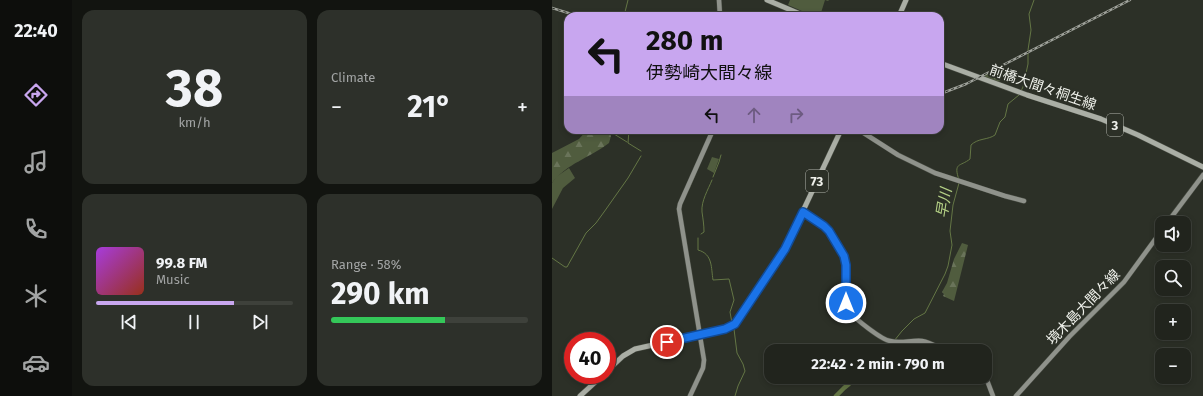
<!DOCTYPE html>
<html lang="en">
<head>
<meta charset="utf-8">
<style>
	body { margin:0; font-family:"Fira Sans","Noto Sans JP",sans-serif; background:#2d302a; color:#f1f3f6; height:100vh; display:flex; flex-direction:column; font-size:15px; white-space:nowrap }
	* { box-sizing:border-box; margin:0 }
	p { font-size:13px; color:#a2a4a4 }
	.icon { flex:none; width:22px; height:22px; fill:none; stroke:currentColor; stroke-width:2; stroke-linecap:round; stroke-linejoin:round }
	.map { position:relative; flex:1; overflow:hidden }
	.panel { display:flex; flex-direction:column; gap:10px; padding:10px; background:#121410; width:480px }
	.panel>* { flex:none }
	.guide { position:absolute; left:12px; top:12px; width:380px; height:122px; border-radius:12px; box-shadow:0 2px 6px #0003,0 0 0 1px #3e413b; background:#c8a6ef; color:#111; overflow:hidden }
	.buttons { position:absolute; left:603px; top:216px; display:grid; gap:8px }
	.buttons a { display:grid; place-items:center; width:36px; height:36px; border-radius:8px; background:#21241d; box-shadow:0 2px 6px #0003,0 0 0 1px #3e413b; font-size:20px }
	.speed { position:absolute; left:12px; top:332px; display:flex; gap:8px; font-size:20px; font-weight:700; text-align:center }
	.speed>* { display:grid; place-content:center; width:52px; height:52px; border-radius:50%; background:#21241d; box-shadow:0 2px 6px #0003,0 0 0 1px #3e413b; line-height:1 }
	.speed .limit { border:6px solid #d22; background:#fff; color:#111 }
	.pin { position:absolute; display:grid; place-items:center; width:34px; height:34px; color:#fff; margin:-17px; border:2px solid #fff; border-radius:50%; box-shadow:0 1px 4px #0007 }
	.me { position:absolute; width:44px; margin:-22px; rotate:0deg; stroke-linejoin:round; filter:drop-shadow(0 0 3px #0008) }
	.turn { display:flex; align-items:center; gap:14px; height:84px; padding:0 16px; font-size:18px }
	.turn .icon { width:52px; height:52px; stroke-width:2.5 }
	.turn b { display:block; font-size:28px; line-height:34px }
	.lanes { display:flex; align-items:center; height:38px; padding:0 16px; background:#0003; justify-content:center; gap:20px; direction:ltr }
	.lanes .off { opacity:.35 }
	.big { font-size:30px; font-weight:700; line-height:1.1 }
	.panel .widget { flex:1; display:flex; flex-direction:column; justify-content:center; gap:6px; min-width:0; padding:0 14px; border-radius:12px; background:#2d302a }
	.panel .dial { align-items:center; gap:0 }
	.dial b { font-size:52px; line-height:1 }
	.song { display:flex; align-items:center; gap:12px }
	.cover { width:48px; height:48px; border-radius:6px; background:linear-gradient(135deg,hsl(280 70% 55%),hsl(10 70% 35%)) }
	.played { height:4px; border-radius:2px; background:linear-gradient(90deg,#c8a6ef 70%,#3e413b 70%) }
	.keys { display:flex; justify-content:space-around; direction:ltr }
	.heat { display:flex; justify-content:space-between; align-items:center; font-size:22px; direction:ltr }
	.charge { height:6px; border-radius:3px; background:linear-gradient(90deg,#34c759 58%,#3e413b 0) }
	.panel .tiles { flex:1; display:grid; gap:10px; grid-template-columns:repeat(2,1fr) }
	.trip { position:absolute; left:212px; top:344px; width:228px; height:40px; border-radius:12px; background:#21241d; box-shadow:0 2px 6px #0003,0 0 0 1px #3e413b; font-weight:700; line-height:40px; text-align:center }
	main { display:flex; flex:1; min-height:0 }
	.tabs { display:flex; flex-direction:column; width:72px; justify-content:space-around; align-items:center; background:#0d0e0c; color:#a2a4a4 }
	.tabs .icon { width:28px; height:28px }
	.tabs .active { color:#c8a6ef }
	.tabs b { font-size:18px; color:#f1f3f6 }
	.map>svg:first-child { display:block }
	.grass { fill:#505c3e }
	.forest { fill:url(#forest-firs) }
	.cemetery { fill:url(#cemetery-stones) }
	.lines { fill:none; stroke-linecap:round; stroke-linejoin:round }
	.stream { stroke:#647645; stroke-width:1 }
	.river { stroke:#647645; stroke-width:4.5 }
	.secondary-casing { stroke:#474b42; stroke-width:5.5 }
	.primary-casing { stroke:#474b42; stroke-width:6 }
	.secondary { stroke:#8f928b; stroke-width:4.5 }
	.primary { stroke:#aaaea5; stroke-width:5 }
	.rail-casing { stroke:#9fa29b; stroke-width:2.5 }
	.rail { stroke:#2c3027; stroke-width:1; stroke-dasharray:3; stroke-linecap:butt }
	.route-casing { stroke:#114b97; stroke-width:10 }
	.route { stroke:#1a73e8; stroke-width:7 }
	.labels { text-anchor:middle; stroke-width:4; stroke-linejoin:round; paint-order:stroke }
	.shield { fill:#2c3027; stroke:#b4b7b0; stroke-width:1 }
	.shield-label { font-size:13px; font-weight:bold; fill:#eff1eb }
	.street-label { font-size:14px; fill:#eff1eb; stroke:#2c3027 }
	.water-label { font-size:15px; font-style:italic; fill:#b5d186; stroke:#2c3027 }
</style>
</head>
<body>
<main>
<nav class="tabs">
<b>22:40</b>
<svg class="icon active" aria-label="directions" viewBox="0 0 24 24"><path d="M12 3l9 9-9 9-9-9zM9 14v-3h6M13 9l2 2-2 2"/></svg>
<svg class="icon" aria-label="music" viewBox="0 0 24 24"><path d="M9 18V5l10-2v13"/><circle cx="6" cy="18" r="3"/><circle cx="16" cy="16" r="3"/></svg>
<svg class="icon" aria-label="phone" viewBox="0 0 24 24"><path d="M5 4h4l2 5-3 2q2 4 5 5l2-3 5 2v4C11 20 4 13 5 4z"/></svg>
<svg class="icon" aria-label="climate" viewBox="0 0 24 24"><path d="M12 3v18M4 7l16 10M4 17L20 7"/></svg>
<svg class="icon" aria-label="car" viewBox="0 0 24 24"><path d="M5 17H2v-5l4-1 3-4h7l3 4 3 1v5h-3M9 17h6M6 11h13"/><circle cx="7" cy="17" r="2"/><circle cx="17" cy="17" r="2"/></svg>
</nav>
<section class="panel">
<div class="tiles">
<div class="widget dial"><b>38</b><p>km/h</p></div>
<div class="widget"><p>Climate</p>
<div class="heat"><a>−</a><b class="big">21°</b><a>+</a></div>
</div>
<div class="widget">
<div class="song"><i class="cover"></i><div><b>99.8 FM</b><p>Music</p></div></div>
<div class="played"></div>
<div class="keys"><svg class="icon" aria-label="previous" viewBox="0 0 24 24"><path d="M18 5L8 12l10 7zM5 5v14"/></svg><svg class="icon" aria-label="pause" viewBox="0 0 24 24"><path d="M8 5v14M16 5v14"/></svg><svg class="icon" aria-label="next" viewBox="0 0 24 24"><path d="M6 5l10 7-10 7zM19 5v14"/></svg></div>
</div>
<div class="widget"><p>Range · 58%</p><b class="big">290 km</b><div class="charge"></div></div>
</div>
</section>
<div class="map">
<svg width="651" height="396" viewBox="0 0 651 396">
	<defs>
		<pattern id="forest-firs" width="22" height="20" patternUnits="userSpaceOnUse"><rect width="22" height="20" fill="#505c3e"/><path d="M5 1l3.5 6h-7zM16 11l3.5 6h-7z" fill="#6a745a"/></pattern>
		<pattern id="cemetery-stones" width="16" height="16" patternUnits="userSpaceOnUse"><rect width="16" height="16" fill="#505c3e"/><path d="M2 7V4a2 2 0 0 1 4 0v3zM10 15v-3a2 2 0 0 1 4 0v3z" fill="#6a745a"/></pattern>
	</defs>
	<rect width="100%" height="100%" fill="#2c3027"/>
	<path class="grass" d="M238,0H277L276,1L273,0L268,16L259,15L236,5Z
		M160,157L167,159L162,173L155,169Z
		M17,168L23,178L11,188L0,209V183L4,177Z"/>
	<path class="forest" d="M35,130H56L59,136L57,143C39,157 14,164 0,183V153L27,139Z
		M410,243L416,245L402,301L391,296L392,294L390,292L395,283L402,259Z"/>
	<path class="cemetery" d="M438,72L450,75L447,82L430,76Z"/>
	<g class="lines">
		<path class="stream" d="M72,16L76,0
			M469,91L471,87L476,64V50L479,30L477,14L482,0
			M77,130L76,143L89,151
			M176,133L178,130
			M62,134L75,142
			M161,177L167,162L169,155
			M407,180C401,162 408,167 418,159L419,145C426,138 436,140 443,135L448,122L453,117L456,104L467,95
			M137,189L143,175
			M149,234L152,232C152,225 151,219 150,212C149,201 156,190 160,180
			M146,238V250C161,254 159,268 161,280L177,279L182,300L178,312L180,323L178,325
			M0,258L13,267H15L34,233L44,223L52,212L76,178L89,156
			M182,329L185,353L191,364L193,371L186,386L183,396
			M342,341L350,331L362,319L373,313L393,274L396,266L400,245L398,231L401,205L407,183
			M335,351L341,343
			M297,384L308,377"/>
		<path class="river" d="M284,396L292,388L297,384"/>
		<g class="secondary-casing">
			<path id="secondary" d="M167,0L168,16
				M307,130L346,155L383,173L453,196L472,201
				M251,212L277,231L292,256L294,265V303C295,307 295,309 298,312C303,319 330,340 338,341C348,344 359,340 370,341C378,342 385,347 393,351
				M615,223L651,175
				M433,375L441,396
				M138,396L151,368L152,360L127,209L128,204L161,130
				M464,396L518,336L572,282L610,230"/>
		</g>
		<g class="primary-casing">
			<path id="primary" d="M215,0L253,16
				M347,16L354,0
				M388,63L475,95L549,119L586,135L651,167
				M55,371L71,356L83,349L173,329L183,325L234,247L289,130
				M28,396L51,375"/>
		</g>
		<use href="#secondary" class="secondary"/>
		<use href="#primary" class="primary"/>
		<g class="rail-casing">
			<path id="rail" d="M0,8L26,16
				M388,94L414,84L578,0"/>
		</g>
		<use href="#rail" class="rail"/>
	</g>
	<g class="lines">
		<g class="route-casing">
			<path id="route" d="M115,342L173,329L183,324L233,249L251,212L272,226L277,231L292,256L294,265V303"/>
		</g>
		<use href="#route" class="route"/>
	</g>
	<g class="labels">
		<g class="shield">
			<rect x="555" y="114" width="16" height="22" rx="3"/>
			<rect x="254" y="170" width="22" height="22" rx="3"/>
		</g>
		<g class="shield-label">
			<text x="563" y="130">3</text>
			<text x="265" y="186">73</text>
		</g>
		<g class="street-label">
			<text transform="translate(491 87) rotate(19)" y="5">前橋大間々桐生線</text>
			<text transform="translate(531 307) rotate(-46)" y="5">境木島大間々線</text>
		</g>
		<g class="water-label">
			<text transform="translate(392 203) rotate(-81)" y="5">早川</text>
		</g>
	</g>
</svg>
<div class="buttons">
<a><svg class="icon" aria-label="sound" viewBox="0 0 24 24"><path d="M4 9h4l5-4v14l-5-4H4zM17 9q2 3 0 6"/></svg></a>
<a><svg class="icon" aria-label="search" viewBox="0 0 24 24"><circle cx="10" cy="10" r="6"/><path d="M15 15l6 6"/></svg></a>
<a>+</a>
<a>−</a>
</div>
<div class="speed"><div class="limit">40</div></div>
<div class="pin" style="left:115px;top:342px;background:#d93025"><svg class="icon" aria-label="arrive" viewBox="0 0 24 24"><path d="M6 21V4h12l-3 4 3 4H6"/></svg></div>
<svg class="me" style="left:294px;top:303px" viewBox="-20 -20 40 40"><circle r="17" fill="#1a73e8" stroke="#fff" stroke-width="3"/><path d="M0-11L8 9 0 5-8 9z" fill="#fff"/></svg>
<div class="trip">22:42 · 2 min · 790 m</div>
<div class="guide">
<div class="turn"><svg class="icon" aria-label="left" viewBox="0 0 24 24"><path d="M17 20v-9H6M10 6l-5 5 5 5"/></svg><div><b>280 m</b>伊勢崎大間々線</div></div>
<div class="lanes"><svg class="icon" aria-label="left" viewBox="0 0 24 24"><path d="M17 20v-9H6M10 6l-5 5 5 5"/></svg><svg class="icon off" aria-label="ahead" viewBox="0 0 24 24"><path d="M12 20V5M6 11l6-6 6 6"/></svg><svg class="icon off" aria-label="right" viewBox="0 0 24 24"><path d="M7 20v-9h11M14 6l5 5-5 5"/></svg></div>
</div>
</div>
</main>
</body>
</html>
